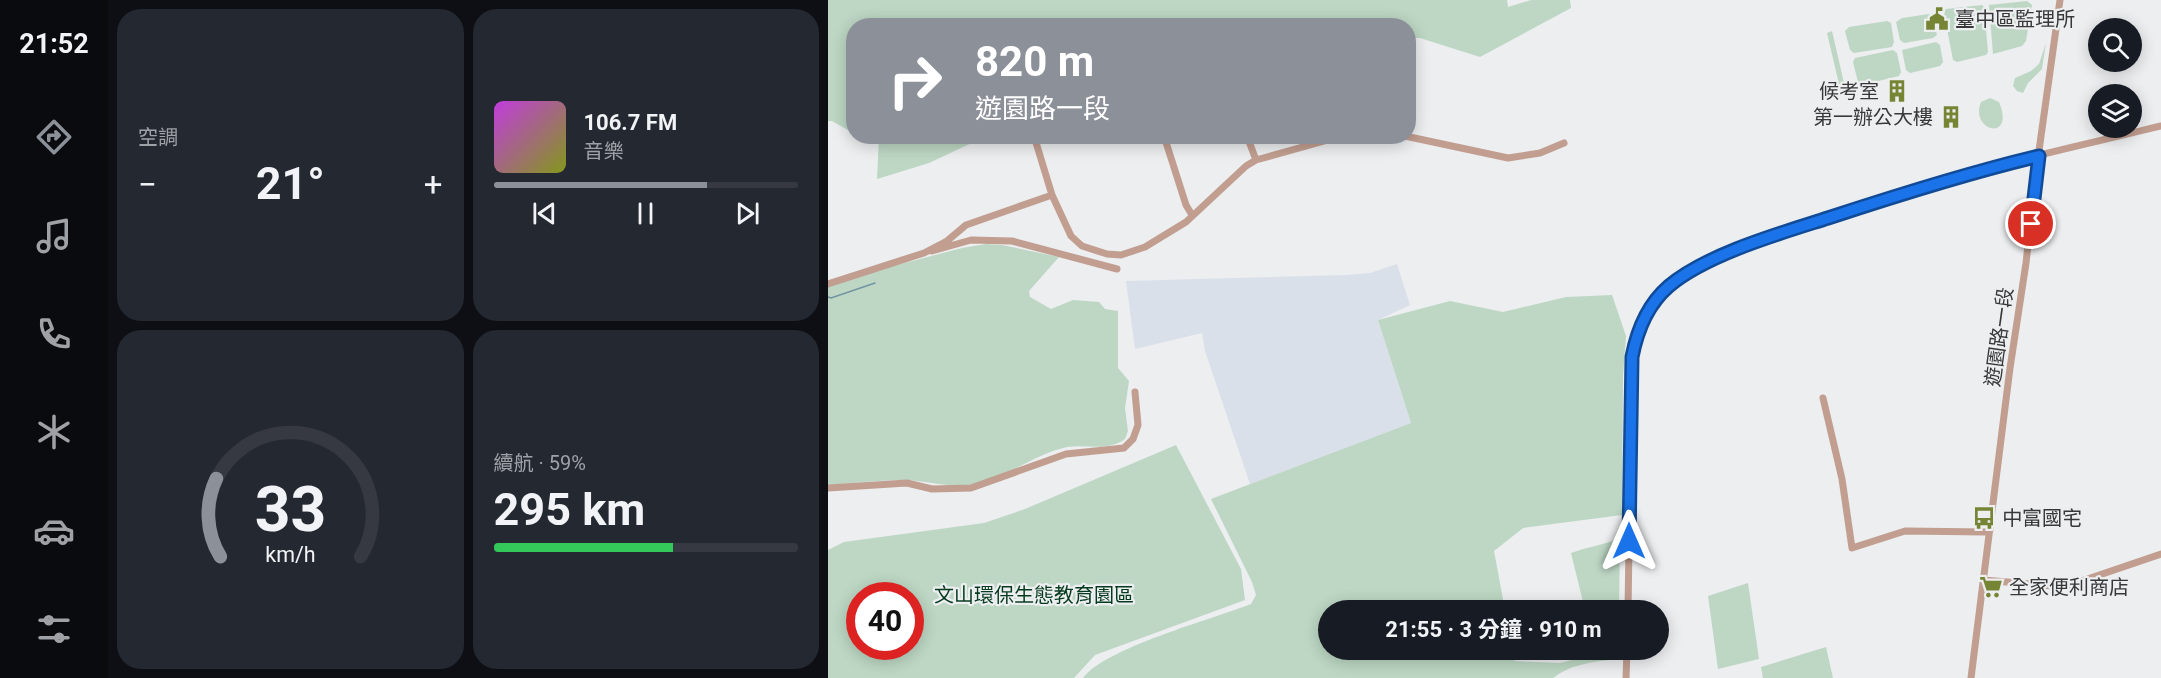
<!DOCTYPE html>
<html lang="zh-TW">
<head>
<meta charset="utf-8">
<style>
	body { margin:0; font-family:Roboto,"Noto Sans TC",sans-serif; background:#242831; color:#f1f3f6; height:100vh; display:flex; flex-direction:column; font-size:22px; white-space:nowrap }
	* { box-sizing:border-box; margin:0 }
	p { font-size:20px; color:#9ea1a6 }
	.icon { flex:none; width:33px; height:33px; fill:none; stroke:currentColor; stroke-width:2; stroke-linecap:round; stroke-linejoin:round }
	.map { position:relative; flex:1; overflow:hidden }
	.sheet { display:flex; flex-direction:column; gap:9px; padding:9px; background:#0d0f14; width:720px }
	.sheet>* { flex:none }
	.guide { position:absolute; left:18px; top:18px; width:570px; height:126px; border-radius:24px; box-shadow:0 3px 15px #0003; background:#8c9099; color:#fff; overflow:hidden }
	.controls { position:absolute; left:1260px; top:18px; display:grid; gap:12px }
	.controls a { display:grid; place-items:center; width:54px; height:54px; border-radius:50%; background:#171b24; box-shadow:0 3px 15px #0003; font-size:30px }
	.speed { position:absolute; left:18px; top:582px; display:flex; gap:12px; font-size:30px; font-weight:700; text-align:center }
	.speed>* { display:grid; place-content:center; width:78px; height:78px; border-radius:50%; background:#171b24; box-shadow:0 3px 15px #0003; line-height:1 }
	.speed .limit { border:9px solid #d22; background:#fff; color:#111 }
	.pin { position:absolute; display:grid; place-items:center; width:51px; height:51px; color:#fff; margin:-26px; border:3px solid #fff; border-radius:50%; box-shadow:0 2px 6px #0007 }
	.me { position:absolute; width:66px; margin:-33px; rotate:0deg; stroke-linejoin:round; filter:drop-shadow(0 0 4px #0008) }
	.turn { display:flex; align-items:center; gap:21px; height:126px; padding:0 30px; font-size:27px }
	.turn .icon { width:78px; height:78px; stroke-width:2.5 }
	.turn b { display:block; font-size:42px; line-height:51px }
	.big { font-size:45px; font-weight:700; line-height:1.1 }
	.sheet .card { flex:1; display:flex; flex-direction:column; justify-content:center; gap:9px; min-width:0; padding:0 21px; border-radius:24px; background:#242831 }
	.sheet .dial { align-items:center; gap:0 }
	.dial svg { height:156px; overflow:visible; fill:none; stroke:#363941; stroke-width:7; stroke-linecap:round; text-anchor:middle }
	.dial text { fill:#f1f3f6; stroke:none }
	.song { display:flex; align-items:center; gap:18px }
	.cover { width:72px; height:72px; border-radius:9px; background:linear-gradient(135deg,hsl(290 70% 55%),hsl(70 70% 35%)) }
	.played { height:6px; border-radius:3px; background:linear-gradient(90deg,#8c9099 70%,#363941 70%) }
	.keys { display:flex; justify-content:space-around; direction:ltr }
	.heat { display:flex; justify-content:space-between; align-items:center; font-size:33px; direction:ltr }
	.charge { height:9px; border-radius:4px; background:linear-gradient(90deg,#34c759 59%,#363941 0) }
	.sheet .tiles { flex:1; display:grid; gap:9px; grid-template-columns:repeat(2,1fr) }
	.trip { position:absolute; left:490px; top:600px; width:351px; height:60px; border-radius:30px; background:#171b24; box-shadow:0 3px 15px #0003; font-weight:700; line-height:60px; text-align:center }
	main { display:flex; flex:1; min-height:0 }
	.menu { display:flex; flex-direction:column; width:108px; justify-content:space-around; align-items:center; background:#090b0e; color:#9ea1a6 }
	.menu .icon { width:42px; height:42px }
	.menu .current { color:#8c9099 }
	.menu b { font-size:27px; color:#f1f3f6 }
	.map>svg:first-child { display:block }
	.built { fill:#dae0e9 }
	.green { fill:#bdd7c4; fill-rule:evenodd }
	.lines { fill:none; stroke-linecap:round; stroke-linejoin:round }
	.stream { stroke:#7494a3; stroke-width:1.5 }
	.minor { stroke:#c19e90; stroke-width:7 }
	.route-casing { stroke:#114b97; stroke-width:15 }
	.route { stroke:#1a73e8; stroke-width:10 }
	.labels { text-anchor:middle; stroke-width:4.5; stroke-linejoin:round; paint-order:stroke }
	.poi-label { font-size:20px; fill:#383839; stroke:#eceef0; text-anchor:start }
	.street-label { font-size:20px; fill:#383839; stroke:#eceef0 }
	.park-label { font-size:20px; fill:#063a1e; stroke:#eceef0 }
</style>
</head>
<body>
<main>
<nav class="menu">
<b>21:52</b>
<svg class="icon current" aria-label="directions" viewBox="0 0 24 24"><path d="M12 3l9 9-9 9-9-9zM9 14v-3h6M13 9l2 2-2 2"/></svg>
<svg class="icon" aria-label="music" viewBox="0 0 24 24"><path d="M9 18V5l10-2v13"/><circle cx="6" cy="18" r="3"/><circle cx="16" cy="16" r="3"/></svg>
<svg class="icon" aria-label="phone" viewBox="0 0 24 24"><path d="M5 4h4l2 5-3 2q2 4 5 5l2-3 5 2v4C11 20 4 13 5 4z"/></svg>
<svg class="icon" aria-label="climate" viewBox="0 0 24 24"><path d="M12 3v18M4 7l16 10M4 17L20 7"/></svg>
<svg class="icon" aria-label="car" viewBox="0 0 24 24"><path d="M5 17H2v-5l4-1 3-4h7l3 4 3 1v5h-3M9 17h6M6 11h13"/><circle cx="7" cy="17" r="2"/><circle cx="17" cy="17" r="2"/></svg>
<svg class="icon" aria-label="filters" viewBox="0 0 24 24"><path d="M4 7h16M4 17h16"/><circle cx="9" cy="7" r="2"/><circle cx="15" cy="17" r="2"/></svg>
</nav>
<section class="sheet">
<div class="tiles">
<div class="card"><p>空調</p>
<div class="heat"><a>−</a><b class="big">21°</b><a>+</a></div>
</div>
<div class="card">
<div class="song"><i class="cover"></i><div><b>106.7 FM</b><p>音樂</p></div></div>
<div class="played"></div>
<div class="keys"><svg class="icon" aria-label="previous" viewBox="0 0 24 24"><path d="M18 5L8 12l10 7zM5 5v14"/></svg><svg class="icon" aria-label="pause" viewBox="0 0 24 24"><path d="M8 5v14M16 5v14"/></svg><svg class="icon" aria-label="next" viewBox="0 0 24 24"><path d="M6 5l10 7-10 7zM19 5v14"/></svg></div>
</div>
<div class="card dial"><svg viewBox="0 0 100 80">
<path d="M14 69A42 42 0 1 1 86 69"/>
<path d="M14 69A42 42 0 0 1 12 29" stroke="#8c9099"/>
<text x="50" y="56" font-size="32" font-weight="700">33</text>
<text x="50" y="72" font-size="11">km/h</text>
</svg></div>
<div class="card"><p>續航 · 59%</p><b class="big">295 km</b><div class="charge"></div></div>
</div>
</section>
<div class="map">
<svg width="1333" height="678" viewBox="0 0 1333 678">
	<rect width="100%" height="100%" fill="#eceef0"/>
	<path class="built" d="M569,264L582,305L550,320L583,423L422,484L377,351L374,333L307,349L298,281L518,275L542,273Z"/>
	<path class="green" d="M0,0H679L680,7L703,0H742L743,8L652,57L592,38H581L580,26H26L25,133L4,121H0Z
		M1199,1L1204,5L1198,41L1194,46L1165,54L1161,5Z
		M1154,5L1156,7L1160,52L1158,55L1129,62L1125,60L1116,13L1118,9Z
		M1101,14L1104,16L1109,35L1105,38L1076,43L1072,40L1068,22L1074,18Z
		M1059,21L1063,23L1066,42L1064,47L1026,53L1022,50L1017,31L1021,27Z
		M1004,31L1016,83L1011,84L999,33Z
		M1108,42L1112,45L1115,62L1112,66L1082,73L1078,70L1074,50Z
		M1218,43L1214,69L1200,83L1195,93L1189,91L1185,86L1187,78L1203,71L1211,64Z
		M1065,50L1069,53L1073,72L1071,76L1034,85L1030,82L1025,62L1027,58Z
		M1162,98L1171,102C1188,142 1141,132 1153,102Z
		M51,137V136L176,137L148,141L101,163L49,179Z
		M158,244L174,245L231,257L201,291L202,297L223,309L245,300L271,302L277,309L290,311V368L301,381L297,408L300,431L297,439C279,452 259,444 239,447C206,454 179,478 146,484C124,489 100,481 78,480C52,480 26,483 0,485V283L134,248Z
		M784,295L798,336L795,376L794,515L695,528L666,551L677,610H501V650H684L687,661L732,663L780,651L779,650H791L782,660C762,662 742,665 725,678H255C277,648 385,619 423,604L428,595L424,582L383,499L583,423L550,320L622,301L675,312L738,297Z
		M348,445L413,569L417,600L267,655L246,678H0V550L16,542L156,523L197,509ZM32,596H82V646H32Z
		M792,538L791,610H757L743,553C759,547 776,545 792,538Z
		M920,583L931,659L890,669L880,596Z
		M998,647L1005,678H935L933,667Z"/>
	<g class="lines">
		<path class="stream" d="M0,297L3,298L47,283"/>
		<path class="minor" d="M206,136L224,195L243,236L254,246L279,254L293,255L317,247L358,222L418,166L428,160L514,136
			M336,136L358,205L364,215
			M419,136L428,160
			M577,136L680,158L712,153L736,143
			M104,251L143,240L184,241L289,269
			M0,284L96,253L119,241L138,225L224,195
			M995,398L1014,479L1024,548L1077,531L1158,532L1162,530
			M0,488L79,483L104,489L143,488L238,454L296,448L305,439L310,425L307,392
			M1156,580L1236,587L1333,554
			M800,610L804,357C809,331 820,304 841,286C877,254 945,236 991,221C1031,208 1071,193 1112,181C1185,160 1259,144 1333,126
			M798,678L799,650
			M1143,678L1182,368L1198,263L1209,165L1232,0"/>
	</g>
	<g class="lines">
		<g class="route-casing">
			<path id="route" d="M801,541L804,357C809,331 820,304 841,286C879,254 953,233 1000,218C1070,195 1139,173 1211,156L1203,224"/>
		</g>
		<use href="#route" class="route"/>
	</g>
	<defs>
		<g id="civic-bare" transform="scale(1.8)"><path d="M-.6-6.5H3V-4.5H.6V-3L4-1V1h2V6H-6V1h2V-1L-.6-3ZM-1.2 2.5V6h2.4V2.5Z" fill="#758534" stroke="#eceef0" stroke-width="2.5" paint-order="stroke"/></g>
		<g id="building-bare" transform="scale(1.8)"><path d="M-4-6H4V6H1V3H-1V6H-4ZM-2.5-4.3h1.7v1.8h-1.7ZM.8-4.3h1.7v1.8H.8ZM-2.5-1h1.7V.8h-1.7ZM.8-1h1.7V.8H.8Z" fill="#758534" stroke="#eceef0" stroke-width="2.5" paint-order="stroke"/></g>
		<g id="bus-bare" transform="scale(1.8)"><path d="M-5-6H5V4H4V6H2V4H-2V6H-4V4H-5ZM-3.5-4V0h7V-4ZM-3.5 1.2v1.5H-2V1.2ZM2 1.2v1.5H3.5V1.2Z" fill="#758534" stroke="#eceef0" stroke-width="2.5" paint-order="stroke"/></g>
		<g id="supermarket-bare" transform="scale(1.8)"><path d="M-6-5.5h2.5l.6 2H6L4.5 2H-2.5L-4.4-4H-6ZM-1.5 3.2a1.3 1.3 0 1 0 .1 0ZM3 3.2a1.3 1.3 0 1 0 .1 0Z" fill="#758534" stroke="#eceef0" stroke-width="2.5" paint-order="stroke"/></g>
	</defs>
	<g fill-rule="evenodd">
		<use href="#civic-bare" x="1109" y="19"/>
		<use href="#building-bare" x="1069" y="91"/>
		<use href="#building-bare" x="1123" y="117"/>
		<use href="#bus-bare" x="1156" y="518"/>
		<use href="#supermarket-bare" x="1163" y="587"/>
	</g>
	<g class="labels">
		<g class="poi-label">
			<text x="1127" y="26">臺中區監理所</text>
			<text x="1051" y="98" text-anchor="end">候考室</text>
			<text x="1105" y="124" text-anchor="end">第一辦公大樓</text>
			<text x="1174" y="525">中富國宅</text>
			<text x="1181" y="594">全家便利商店</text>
		</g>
		<g class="street-label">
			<text transform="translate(1171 337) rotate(-82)" y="7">遊園路一段</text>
		</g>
		<g class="park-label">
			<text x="206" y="602">文山環保生態教育園區</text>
		</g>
	</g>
</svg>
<div class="controls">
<a><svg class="icon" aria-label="search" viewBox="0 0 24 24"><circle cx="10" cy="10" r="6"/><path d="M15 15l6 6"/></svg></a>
<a><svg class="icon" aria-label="layers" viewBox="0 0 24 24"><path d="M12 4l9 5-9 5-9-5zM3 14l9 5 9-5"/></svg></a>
</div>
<div class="speed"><div class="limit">40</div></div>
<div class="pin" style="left:1203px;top:224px;background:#d93025"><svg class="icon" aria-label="arrive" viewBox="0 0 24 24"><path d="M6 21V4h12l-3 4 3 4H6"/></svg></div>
<svg class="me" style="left:801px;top:541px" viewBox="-20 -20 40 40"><path d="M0-17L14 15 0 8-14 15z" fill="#1a73e8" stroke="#fff" stroke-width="4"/></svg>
<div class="trip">21:55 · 3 分鐘 · 910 m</div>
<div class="guide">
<div class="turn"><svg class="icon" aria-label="right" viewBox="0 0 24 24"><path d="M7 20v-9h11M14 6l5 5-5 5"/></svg><div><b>820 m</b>遊園路一段</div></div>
</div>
</div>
</main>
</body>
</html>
